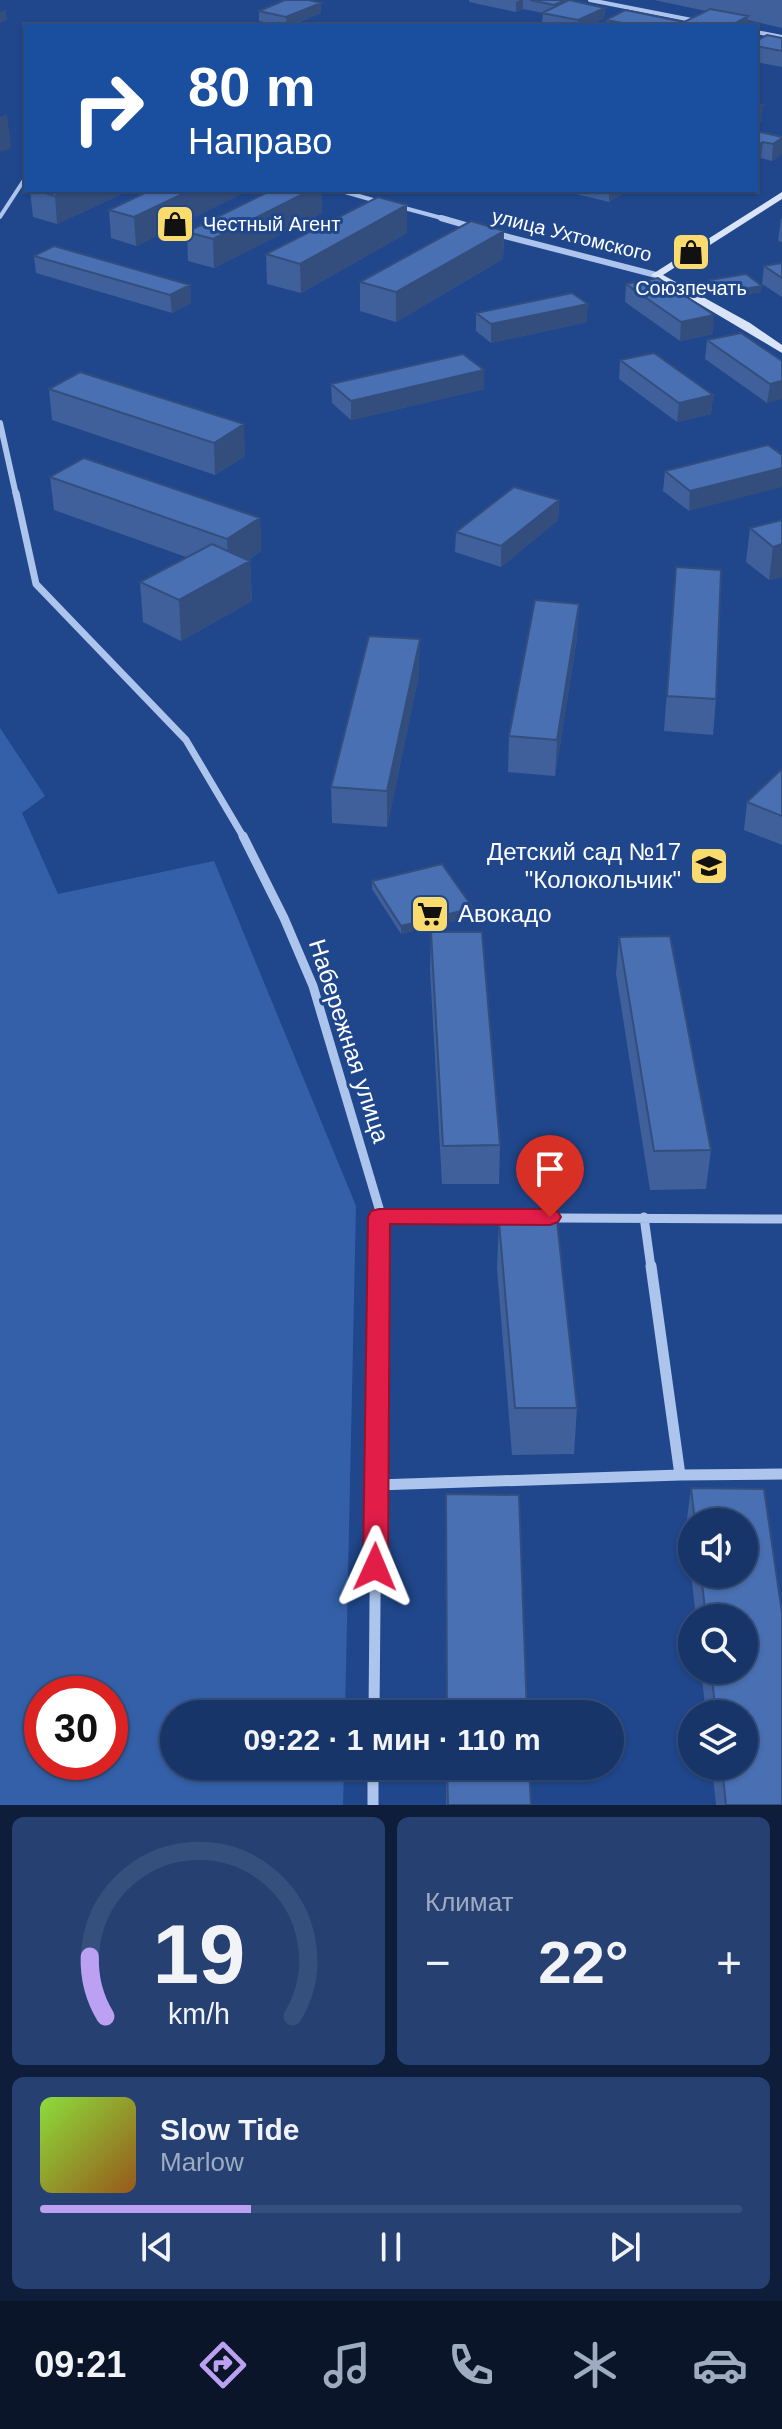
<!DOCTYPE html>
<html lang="ru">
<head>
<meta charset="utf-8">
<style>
	body { margin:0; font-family:Helvetica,sans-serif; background:#254071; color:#f1f3f6; height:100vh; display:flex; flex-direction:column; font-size:30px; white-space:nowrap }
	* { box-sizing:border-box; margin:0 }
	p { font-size:26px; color:#9fabc0 }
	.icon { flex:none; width:44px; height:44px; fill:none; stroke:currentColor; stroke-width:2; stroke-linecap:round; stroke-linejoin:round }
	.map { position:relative; height:1805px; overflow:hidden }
	.drawer { display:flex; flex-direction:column; gap:12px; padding:12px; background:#0d1d3a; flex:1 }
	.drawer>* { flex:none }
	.top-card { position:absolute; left:24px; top:24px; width:734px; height:168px; border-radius:0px; box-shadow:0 2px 6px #0004,0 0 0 2px #36507d; background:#1a4fa0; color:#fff; overflow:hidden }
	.fabs { position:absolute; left:678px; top:1508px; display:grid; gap:16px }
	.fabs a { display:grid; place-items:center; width:80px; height:80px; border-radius:50%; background:#183569; box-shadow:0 2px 6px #0004,0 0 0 2px #36507d; font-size:40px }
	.speed { position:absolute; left:24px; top:1676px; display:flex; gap:16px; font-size:40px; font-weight:700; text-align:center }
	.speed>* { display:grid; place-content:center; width:104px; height:104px; border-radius:50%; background:#183569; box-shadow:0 2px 6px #0004,0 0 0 2px #36507d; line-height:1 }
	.speed .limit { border:12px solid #d22; background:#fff; color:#111 }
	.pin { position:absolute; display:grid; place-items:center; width:68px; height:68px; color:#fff; margin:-82px -34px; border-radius:50% 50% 50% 0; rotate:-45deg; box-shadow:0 0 8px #0007 }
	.pin .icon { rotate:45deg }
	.me { position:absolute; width:88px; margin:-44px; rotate:1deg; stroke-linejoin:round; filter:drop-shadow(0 0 6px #0008) }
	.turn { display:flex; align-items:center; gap:28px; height:168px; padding:0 32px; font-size:36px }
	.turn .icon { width:104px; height:104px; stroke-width:2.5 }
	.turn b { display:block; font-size:56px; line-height:68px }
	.big { font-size:60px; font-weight:600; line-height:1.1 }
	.drawer .tile { flex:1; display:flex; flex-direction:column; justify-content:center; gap:12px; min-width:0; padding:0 28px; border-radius:12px; background:#254071 }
	.drawer .dial { align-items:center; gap:0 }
	.dial svg { height:208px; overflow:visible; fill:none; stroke:#36507d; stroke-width:7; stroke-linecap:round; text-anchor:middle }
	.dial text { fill:#f1f3f6; stroke:none }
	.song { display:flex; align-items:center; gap:24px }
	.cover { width:96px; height:96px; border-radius:12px; background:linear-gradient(135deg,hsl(90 70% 55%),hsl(30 70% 35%)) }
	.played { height:8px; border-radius:4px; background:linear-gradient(90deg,#bca0f2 30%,#36507d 30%) }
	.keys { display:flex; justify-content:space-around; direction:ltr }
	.heat { display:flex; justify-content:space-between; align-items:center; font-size:44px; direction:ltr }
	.drawer .tiles { flex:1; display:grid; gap:12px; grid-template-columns:1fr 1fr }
	.tile:last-child { grid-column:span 2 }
	.trip { position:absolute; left:160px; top:1700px; width:464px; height:80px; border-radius:40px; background:#183569; box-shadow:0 2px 6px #0004,0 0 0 2px #36507d; font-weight:600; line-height:80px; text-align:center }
	.tab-bar { display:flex; height:128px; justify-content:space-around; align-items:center; background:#0a152a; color:#9fabc0 }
	.tab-bar .icon { width:56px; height:56px }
	.tab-bar .selected { color:#bca0f2 }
	.tab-bar b { font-size:36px; color:#f1f3f6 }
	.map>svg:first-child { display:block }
	.green { fill:#3460a9; fill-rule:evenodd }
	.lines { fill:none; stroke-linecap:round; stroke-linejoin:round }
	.street-far4 { stroke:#adc5ec; stroke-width:4 }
	.street-far3 { stroke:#adc5ec; stroke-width:6 }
	.street-far2 { stroke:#adc5ec; stroke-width:7 }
	.street-far1 { stroke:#adc5ec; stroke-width:9 }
	.street { stroke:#adc5ec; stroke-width:11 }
	.secondary { fill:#d9e4f9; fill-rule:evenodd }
	.wall { fill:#3f609a; fill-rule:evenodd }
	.shaded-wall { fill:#334e7d }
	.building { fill:#4970b3; stroke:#334e7d; stroke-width:2 }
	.route { fill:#e11d48; stroke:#92132f; stroke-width:2 }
	.labels { text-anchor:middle; stroke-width:6; stroke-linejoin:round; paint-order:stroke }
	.far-poi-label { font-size:20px; fill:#fff; stroke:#20478c; text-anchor:start }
	.far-street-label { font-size:20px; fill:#fff; stroke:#20478c }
	.poi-label { font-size:24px; fill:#fff; stroke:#20478c; text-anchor:end }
	.street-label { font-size:24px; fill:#fff; stroke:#20478c }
</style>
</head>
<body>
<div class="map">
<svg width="782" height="1805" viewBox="0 0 782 1805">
	<rect width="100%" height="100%" fill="#20478c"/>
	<path class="green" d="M0,728L45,796L22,813L58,894L214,861L356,1206L345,1714H174V1766H344L343,1805H0ZM42,1694H110V1762H42Z"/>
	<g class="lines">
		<path class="street-far4" d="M590,0L697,21
			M756,32L782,37
			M338,190L380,202
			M397,206L449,220
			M0,217L26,177"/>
		<path class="street-far3" d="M441,218L472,227
			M497,234L656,275
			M0,423L16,495"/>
		<path class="street-far2" d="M16,493L36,584L186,740L244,838"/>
		<path class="street-far1" d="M243,836L284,918L313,986L379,1208L378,1268
			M379,1217L782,1219
			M644,1217L651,1268"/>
		<path class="street" d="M680,1475L782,1474
			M377,1485L680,1475L651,1266
			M374,1714L378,1266
			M373,1766V1805"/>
		<path class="secondary" d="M782,192V199L663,275L750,323L782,345V353L651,275Z"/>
	</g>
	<path class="wall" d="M469,0H567V2L605,8L604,18L588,26H554L542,23L543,13L523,9L516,12L469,2Z
		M654,0H782V28L748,20L747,26H606V20L684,22L706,11Z
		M321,3V13L289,26H282L259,21V11Z
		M782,38V67L756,62V41Z
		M756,131L782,137V154L772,161L761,158L756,162Z
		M30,190H130L57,224L33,217Z
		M151,190H245V192L136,246L111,238L109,210Z
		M272,190H321L322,213L214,268L188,261L187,232Z
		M560,190H628L609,202Z
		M782,218V242L778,241L781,219Z
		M504,231L503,259L396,322L360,311V282Z
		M407,233L301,293L267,284L266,254Z
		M34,256L190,285L191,303L172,313L36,273Z
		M782,263V297L762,284L764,266Z
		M710,280L761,292L725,298L710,287Z
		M626,284L713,334L680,341L625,302Z
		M476,313L587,322L491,343L476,331Z
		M707,340L782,361L767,403L705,359Z
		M620,360L713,395L711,414L677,422L619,379Z
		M80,372L245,456L215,475L52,420L49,389Z
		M331,384L484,389L351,420L332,403Z
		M768,445L689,511L663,491L665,471Z
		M50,477L260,518L261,551L248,560L250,561L252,601L181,641L143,622L140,582L186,557L54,510Z
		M559,500L558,520L501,567L455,552L456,532Z
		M782,520V577L769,580L746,562L750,528Z
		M676,567L716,699L713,735L664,731Z
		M579,604L577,638L555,776L508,772L509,736Z
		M419,674L387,827L332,823L331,787Z
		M782,769V845L744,830L747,802Z
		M372,881L473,908V916L401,934L372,889Z
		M431,932L500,1145L499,1184H442L430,970Z
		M619,937L711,1150L706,1189L650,1190L616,974Z
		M499,1222L577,1408L574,1454L512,1455L497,1268Z
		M691,1488L764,1489L782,1613V1805H716L712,1766H744V1714H706L701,1670H744V1618H696L686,1527ZM692,1522H744V1574H692Z
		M446,1494L527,1714H446Z
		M446,1766H529L531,1805H446Z"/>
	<path class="shaded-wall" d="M520,0H523V9L516,12V2Z
		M321,3V13L287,26L286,17Z
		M605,8L604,18L588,26H578V20Z
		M6,10L7,20L0,23V12Z
		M748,16L747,26H730Z
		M763,105L762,121L756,125V110Z
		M7,114L11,148L0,152V117Z
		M782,138V154L772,161L773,144Z
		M763,142L761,158L756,162V146Z
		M67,190H130L57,224L55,196Z
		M191,190H245V192L136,246L134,217Z
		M311,190H321L322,213L214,268L213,239Z
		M609,190H628L609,202Z
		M407,205V233L301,293L300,264Z
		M504,231L503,259L396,322V292Z
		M190,285L191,303L172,313L170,295Z
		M762,286L761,292L725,298L726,292Z
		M588,304L587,322L491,343V324Z
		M714,315L713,334L680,341L681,322Z
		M484,370V389L351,420V401Z
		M782,381V399L767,403L770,384Z
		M713,395L711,414L677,422L679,403Z
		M244,424L245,456L215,475L214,443Z
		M782,468V487L689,511L690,491Z
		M559,500L558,520L501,567V546Z
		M260,518L261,551L229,572L227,539Z
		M782,544V577L769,580L773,547Z
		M250,561L252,601L181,641L179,600Z
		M579,604L577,638L555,776L557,740Z
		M420,639L419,674L387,827V791Z
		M473,908V916L401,934V926Z"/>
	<path class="building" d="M285,0H309L321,3L286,17L259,11Z
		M530,0H565L554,5Z
		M569,0L605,8L578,20L542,13Z
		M710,9L748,16L730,26H704L684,22Z
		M625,10L684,22V26H638L606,20Z
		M767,35L782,38V51L756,46V41Z
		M756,104L763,105L756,110Z
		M756,131L782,137V138L773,144L763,142L756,146Z
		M35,190H67L55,196Z
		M151,190H191L134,217L109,210Z
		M272,190H311L213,239L187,232Z
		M378,197L407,205L300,264L266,254Z
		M471,221L504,231L396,292L360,282Z
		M54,246L190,285L170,295L34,256Z
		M782,263V278L764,266Z
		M746,274L762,286L726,292L710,280Z
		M658,278L714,315L681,322L626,284Z
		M572,293L588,304L491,324L476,313Z
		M741,333L782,361V381L770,384L707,340Z
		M654,353L713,395L679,403L620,360Z
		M463,354L484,370L351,401L331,384Z
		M80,372L244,424L214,443L49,389Z
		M768,445L782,455V468L690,491L665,471Z
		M84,458L260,518L227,539L50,477Z
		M514,487L559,500L501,546L456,532Z
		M782,520V544L773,547L750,528Z
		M212,544L250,561L179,600L140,582Z
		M676,567L721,570L716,699L667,696Z
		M535,600L579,604L557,740L509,736Z
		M369,636L420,639L387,791L331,787Z
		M782,769V816L747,802Z
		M442,864L473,908L401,926L372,881Z
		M431,932H482L500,1145L443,1146Z
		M670,936L711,1150L654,1151L619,937Z
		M557,1221L577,1408H515L499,1222Z
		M691,1488L764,1489L782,1613V1805H726L722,1766H744V1714H716L711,1670H744V1618H706L701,1574H744V1522H695Z
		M446,1494L519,1495L527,1714H447Z
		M447,1766H529L531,1805H448Z"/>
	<path class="route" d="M379,1209H550L558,1212L561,1217L558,1222L550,1225L390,1224L388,1567L384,1574L375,1577L367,1574L363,1567L368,1217L371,1211Z"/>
	<defs>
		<g id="shop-square" transform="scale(2)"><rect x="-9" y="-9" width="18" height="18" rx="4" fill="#f9db6e" stroke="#20478c"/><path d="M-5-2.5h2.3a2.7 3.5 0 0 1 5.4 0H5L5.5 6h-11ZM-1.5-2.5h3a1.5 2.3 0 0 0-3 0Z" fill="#111"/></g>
		<g id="school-square" transform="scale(2)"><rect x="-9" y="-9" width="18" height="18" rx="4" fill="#f9db6e" stroke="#20478c"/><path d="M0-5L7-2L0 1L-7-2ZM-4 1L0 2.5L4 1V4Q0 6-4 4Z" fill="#111"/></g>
		<g id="supermarket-square" transform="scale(2)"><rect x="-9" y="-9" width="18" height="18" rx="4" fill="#f9db6e" stroke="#20478c"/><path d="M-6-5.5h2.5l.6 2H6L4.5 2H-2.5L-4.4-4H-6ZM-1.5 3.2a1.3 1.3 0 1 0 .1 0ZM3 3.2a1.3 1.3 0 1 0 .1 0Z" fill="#111"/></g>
	</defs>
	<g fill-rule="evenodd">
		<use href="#shop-square" x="175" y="224"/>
		<use href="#shop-square" x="691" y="252"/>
		<use href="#school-square" x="709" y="866"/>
		<use href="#supermarket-square" x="430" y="914"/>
	</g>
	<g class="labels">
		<g class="far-poi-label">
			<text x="203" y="231">Честный Агент</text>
			<text x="691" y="295" text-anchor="middle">Союзпечать</text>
		</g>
		<g class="far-street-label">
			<text transform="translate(572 235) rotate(14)" y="7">улица Ухтомского</text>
		</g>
		<g class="poi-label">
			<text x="681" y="860">Детский сад №17<tspan x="681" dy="28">"Колокольчик"</tspan></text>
			<text x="458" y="922" text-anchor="start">Авокадо</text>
		</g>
		<g class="street-label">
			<text transform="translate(349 1041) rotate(72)" y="8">Набережная улица</text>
		</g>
	</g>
</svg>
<div class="fabs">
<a><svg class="icon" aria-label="sound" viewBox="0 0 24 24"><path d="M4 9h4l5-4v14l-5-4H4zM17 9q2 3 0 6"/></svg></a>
<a><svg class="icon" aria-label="search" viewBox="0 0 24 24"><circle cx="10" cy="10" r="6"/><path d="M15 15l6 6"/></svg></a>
<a><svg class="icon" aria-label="layers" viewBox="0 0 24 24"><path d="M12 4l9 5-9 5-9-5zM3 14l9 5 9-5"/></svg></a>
</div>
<div class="speed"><div class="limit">30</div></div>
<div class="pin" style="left:550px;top:1217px;background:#d93025"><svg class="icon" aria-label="arrive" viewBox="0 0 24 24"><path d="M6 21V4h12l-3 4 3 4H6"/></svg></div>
<svg class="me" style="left:375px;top:1567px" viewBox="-20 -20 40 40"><path d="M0-17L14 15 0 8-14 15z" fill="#e11d48" stroke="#fff" stroke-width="4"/></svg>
<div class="trip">09:22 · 1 мин · 110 m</div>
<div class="top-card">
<div class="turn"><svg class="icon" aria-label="right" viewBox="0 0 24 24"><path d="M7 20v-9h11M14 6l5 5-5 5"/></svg><div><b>80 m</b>Направо</div></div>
</div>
</div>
<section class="drawer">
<div class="tiles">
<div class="tile dial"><svg viewBox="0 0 100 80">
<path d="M14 69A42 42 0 1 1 86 69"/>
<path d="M14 69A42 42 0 0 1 8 46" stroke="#bca0f2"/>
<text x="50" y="56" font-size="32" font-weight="700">19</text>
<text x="50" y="72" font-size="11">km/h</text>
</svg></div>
<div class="tile"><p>Климат</p>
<div class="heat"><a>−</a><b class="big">22°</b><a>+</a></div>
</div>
<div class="tile">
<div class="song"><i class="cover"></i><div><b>Slow Tide</b><p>Marlow</p></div></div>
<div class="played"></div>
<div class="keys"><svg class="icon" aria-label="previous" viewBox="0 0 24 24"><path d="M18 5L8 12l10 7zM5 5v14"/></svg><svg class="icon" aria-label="pause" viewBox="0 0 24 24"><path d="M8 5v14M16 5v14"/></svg><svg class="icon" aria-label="next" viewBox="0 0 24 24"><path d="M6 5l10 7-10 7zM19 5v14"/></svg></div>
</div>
</div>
</section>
<nav class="tab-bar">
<b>09:21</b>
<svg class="icon selected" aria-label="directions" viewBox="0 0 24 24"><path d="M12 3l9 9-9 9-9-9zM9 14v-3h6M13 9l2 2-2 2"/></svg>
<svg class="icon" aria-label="music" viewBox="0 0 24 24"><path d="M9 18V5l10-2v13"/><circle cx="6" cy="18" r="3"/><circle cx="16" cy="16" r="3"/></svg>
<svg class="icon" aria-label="phone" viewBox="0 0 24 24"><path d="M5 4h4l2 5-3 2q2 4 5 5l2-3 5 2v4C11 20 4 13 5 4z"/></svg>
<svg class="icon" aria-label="climate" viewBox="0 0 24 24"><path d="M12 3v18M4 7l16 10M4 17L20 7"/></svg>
<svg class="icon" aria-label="car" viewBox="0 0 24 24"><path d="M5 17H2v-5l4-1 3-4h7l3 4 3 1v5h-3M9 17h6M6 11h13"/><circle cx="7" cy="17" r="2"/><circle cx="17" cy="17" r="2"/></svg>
</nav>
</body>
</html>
